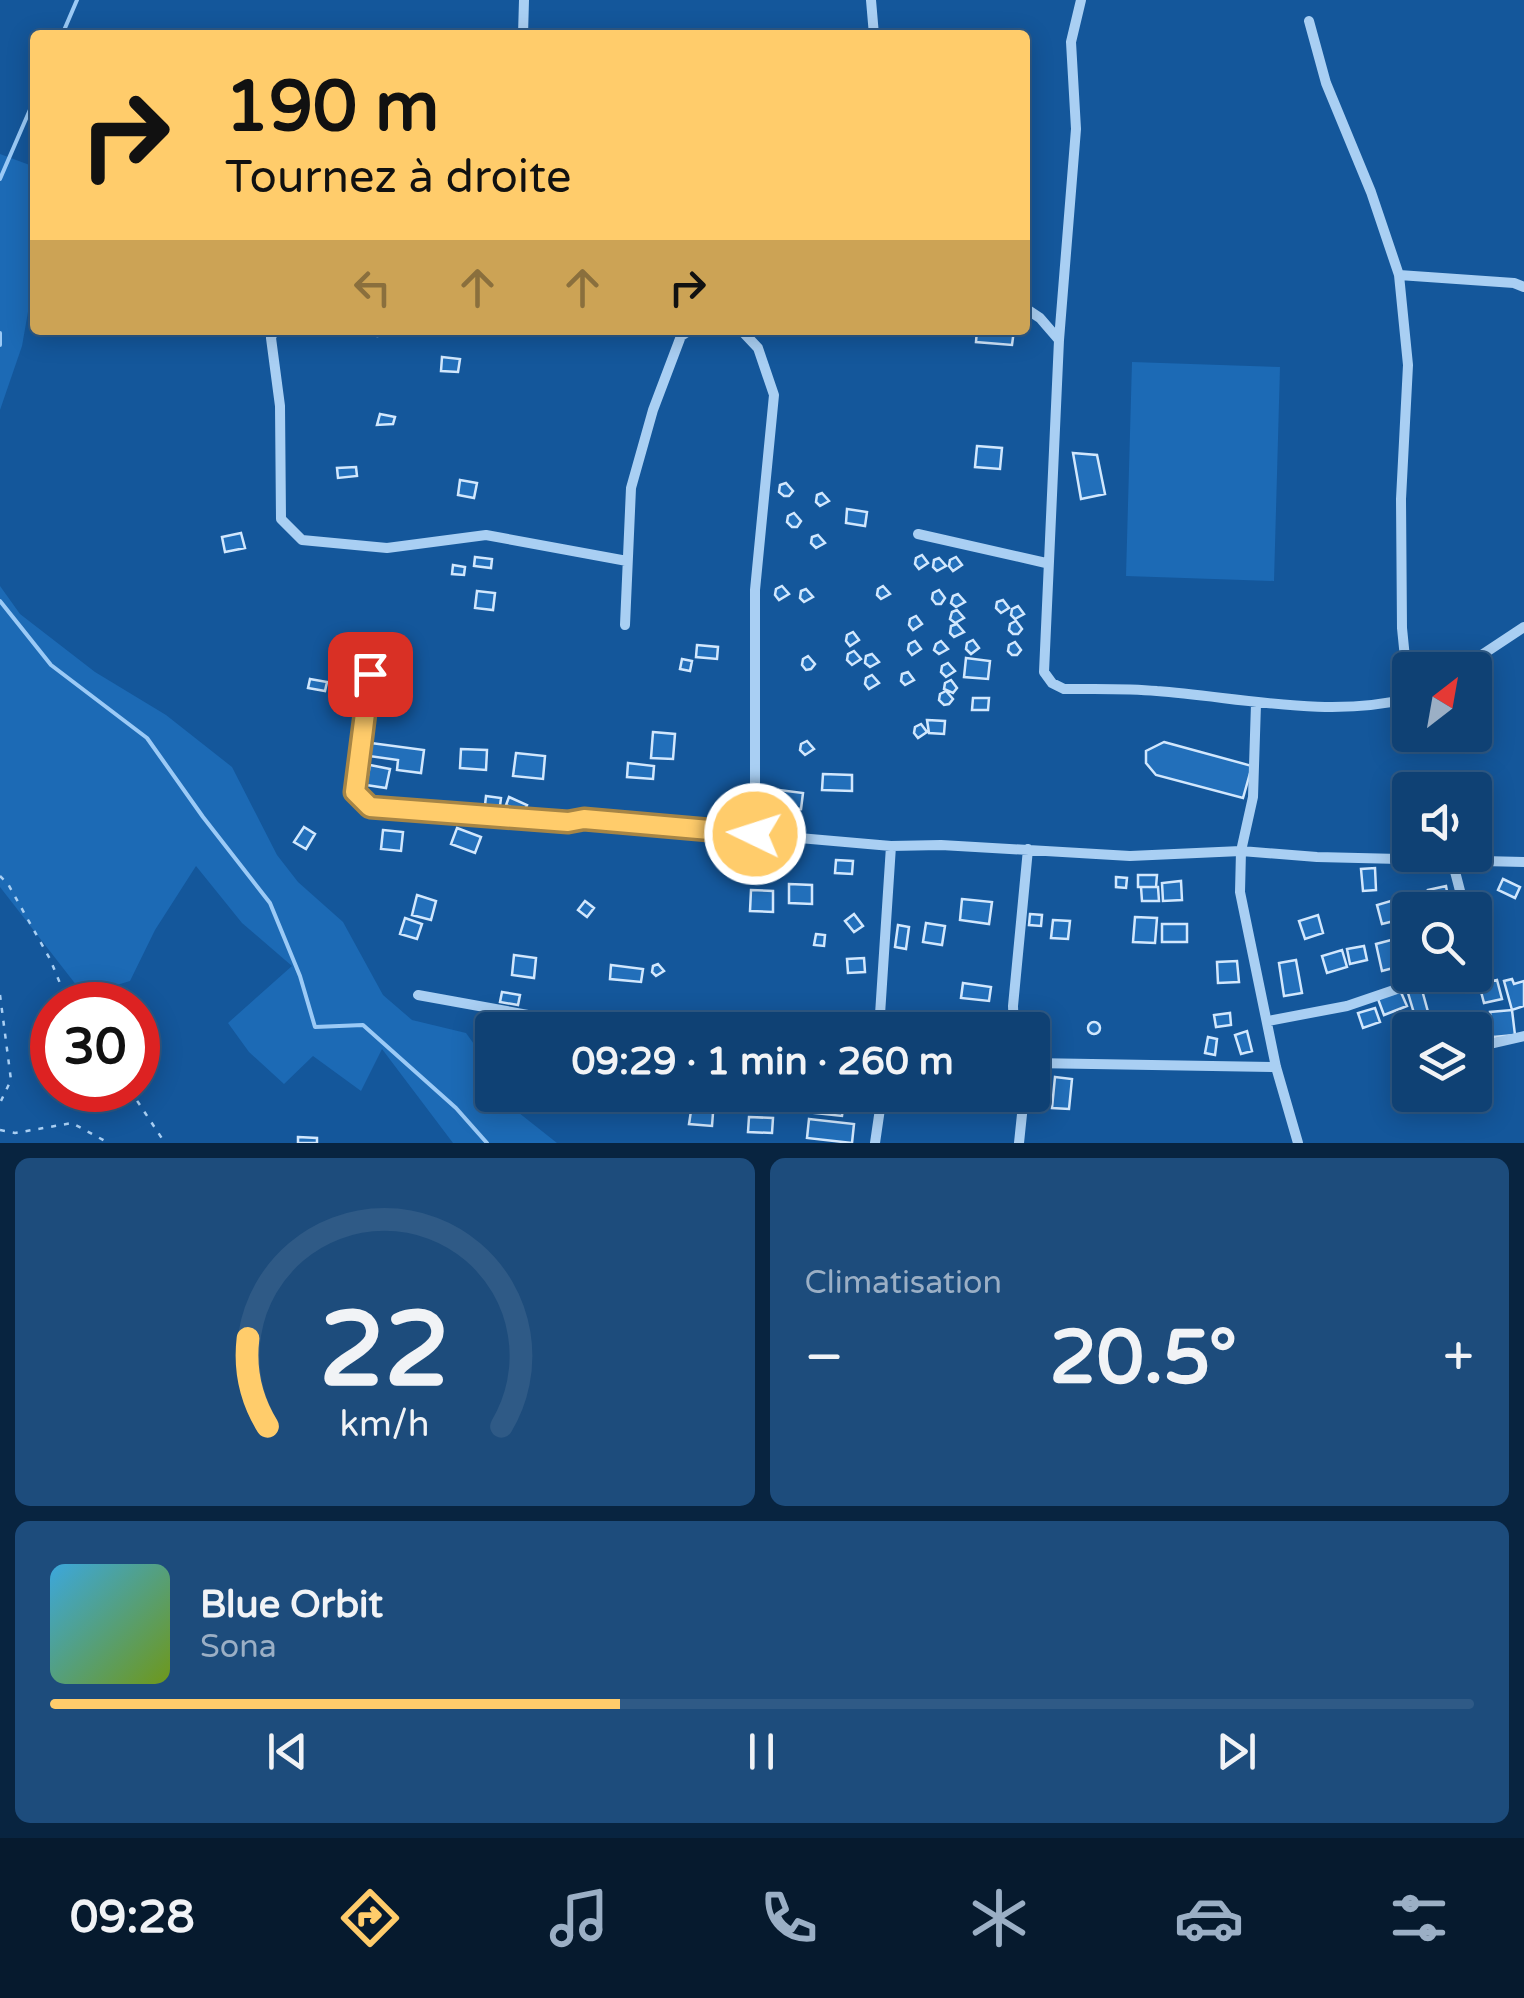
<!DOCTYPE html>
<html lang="fr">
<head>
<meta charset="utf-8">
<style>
	body { margin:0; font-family:"Varela Round",sans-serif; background:#1d4c7c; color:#f1f3f6; height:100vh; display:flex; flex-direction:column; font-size:38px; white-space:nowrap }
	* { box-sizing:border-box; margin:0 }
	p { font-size:32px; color:#9bafc5 }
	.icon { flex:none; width:55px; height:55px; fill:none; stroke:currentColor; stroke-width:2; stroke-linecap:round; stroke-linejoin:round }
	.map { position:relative; height:1143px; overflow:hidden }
	.sheet { display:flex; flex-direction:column; gap:15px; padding:15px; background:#082440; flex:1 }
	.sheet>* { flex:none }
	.banner { position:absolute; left:30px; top:30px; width:1000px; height:305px; border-radius:10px; box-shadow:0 5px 25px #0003,0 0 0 2px #2f5a86; background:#ffcc6b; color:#111; overflow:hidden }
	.needle { width:65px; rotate:31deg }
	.controls { position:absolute; left:1392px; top:652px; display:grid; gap:20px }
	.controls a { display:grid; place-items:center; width:100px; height:100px; border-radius:10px; background:#0f4174; box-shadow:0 5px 25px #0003,0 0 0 2px #2f5a86; font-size:50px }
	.speed { position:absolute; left:30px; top:982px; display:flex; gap:20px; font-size:50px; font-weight:700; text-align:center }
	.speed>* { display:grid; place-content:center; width:130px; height:130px; border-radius:50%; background:#0f4174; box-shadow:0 5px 25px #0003,0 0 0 2px #2f5a86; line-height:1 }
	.speed .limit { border:15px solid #d22; background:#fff; color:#111 }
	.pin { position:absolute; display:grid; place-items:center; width:85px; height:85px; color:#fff; margin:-42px; border-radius:20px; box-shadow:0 5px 15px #0006 }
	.me { position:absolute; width:110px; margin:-55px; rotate:274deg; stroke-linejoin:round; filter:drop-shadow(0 0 8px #0008) }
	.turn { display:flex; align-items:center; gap:35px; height:210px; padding:0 30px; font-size:45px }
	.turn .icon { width:130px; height:130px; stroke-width:2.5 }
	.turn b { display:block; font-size:70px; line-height:85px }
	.lanes { display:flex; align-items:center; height:95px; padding:0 30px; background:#0003; justify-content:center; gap:50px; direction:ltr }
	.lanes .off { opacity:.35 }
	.big { font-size:75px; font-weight:700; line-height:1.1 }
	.sheet .tile { flex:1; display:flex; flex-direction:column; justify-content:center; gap:15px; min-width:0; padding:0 35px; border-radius:15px; background:#1d4c7c }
	.sheet .dial { align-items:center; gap:0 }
	.dial svg { height:260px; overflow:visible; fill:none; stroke:#2f5a86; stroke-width:7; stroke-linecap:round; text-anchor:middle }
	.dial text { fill:#f1f3f6; stroke:none }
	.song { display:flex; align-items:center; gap:30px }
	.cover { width:120px; height:120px; border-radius:15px; background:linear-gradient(135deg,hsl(200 70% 55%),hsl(80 70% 35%)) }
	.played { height:10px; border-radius:5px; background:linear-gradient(90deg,#ffcc6b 40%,#2f5a86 40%) }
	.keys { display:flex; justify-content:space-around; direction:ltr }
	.heat { display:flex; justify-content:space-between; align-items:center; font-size:55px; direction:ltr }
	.sheet .tiles { flex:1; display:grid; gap:15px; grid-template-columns:1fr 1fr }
	.tile:last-child { grid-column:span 2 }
	.trip { position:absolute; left:475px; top:1012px; width:575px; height:100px; border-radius:10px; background:#0f4174; box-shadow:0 5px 25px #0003,0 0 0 2px #2f5a86; font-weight:700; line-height:100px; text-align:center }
	.dock { display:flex; height:160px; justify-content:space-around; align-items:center; background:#061a2e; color:#9bafc5 }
	.dock .icon { width:70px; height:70px }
	.dock .current { color:#ffcc6b }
	.dock b { font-size:45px; color:#f1f3f6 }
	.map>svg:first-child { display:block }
	.green { fill:#1c6ab5 }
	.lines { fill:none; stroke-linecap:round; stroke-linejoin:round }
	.stream { stroke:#9bcaf6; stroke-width:4 }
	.building { fill:#226fba; stroke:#d1e7fd; stroke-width:2.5 }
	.path { stroke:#a9cff3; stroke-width:2.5; stroke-dasharray:5 8; stroke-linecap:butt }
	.street { stroke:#a9cff3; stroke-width:10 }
	.route-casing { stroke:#a68546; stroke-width:25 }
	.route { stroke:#ffcc6b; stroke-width:18 }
</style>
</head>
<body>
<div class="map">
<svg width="1524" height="1143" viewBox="0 0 1524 1143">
	<rect width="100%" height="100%" fill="#14579b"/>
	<path class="green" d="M0,154L35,167V199L28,211L35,272L22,346L0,410Z
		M1132,362L1280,367L1274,581L1126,576Z
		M0,586L20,614L95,672L166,715L232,767L277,855L298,882L343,922L383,995L412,1020L466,1033L492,1069V1095H505L509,1105L557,1143H453L382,1049L361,1091L313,1056L284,1084L249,1052L228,1023L292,966L242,923L196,866L155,930L130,981L84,995L0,887Z"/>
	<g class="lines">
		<path class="stream" d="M62,35L77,0
			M0,179L35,98
			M0,333V345
			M0,601L51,665L147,738L203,817L270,903L300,976L315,1027L363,1025L456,1108L487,1143"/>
	</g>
	<path class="building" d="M356,330H377V336L356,334Z
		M977,330H1014L1012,345L976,342Z
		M442,357L460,359L458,372L441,371Z
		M380,414L395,417L393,424L377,425Z
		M977,446L1002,448L1000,469L975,467Z
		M1073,453L1097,455L1105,494L1081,499Z
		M356,467L357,476L338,478L337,468Z
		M460,480L477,483L474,498L458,495Z
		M786,483L793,491L789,496H784L779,492L780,485Z
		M822,493L829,501L820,506L816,502L817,495Z
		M847,509L867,512L865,526L846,523Z
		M794,513L801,521L797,527H792L787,522L788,516Z
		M241,533L245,548L225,552L222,537Z
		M818,535L825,543L816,548L811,543L812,537Z
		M922,555L928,563L919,569L915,564L916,558Z
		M475,557L492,559L491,568L474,566Z
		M956,557L962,565L953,571L949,566L950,560Z
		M939,558L946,566L937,571L933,567L934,560Z
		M453,565L465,567L464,575L452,574Z
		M782,586L789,594L779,600L775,595L776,589Z
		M883,586L890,594L881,599L877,595L878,589Z
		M806,589L813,597L804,602L800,598L801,591Z
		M939,590L945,598L941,604H936L932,599L933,593Z
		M477,591L495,593L493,610L475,608Z
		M958,594L965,602L956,607L951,603L953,596Z
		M1003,600L1009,608L1001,613L996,608L997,602Z
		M1018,606L1024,614L1015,619L1011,615L1012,609Z
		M957,610L964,618L955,623L950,619L952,612Z
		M916,616L922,624L913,630L909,625L910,619Z
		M1016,621L1022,629L1018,634H1013L1009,630L1010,624Z
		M957,624L964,632L954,637L950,633L951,626Z
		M853,632L859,640L850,646L846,641L847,635Z
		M973,640L979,648L971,654L966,649L967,643Z
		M915,641L921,649L912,655L908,650L909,644Z
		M941,641L948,649L939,654L934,650L936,644Z
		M1015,642L1021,650L1017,655H1012L1008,651L1009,645Z
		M697,645L718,647L717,659L696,657Z
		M854,651L861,659L852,665L847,660L848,654Z
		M872,654L879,662L870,667L865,663L866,656Z
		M808,656L815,664L811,669L806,670L802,665L803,659Z
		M966,658L990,661L988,679L964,677Z
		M682,659L692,661L690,671L680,669Z
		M948,663L955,671L946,677L941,672L942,666Z
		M908,672L914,680L905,685L901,681L902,674Z
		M872,675L879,683L869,689L865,684L866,678Z
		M310,679L327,682L325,691L308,688Z
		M951,680L957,688L953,693L944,689L945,683Z
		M946,691L953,699L949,704L944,705L939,700L940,694Z
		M973,698H989L988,710H972Z
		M927,720L945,721L944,734L929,733Z
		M921,724L927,732L918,738L914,733L915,727Z
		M653,732L675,734L673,759L651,758Z
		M807,741L814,749L805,755L800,750L801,744Z
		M1164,742L1252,766L1243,798L1156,775L1146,763V751Z
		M371,743L424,750L421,773L397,770L398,760L369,756Z
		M461,749L487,750L486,770L460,768Z
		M516,753L545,756L543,779L513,776Z
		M628,763L654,766L653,779L627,777Z
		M370,765L390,769L386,788L366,785Z
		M823,774L852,775V791L822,790Z
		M779,790L803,793L801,809L777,806Z
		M486,796L501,798L500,806L485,805Z
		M509,797L527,805L523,813L506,805Z
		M304,827L315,834L306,849L294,842Z
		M457,828L481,837L475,853L451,844Z
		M383,830L403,832L401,851L381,849Z
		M836,860L853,861L852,874L835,873Z
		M1375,868L1376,890L1363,891L1361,869Z
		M1138,875H1157L1156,887H1138Z
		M1116,877L1127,878L1126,888L1116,887Z
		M1503,879L1520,887L1515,898L1498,890Z
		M1181,881L1182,900L1163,901L1162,883Z
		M789,884L812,885V904L789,903Z
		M1446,886L1450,908L1433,910L1428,890Z
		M1141,887H1158L1159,901H1142Z
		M751,890L773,891V912L750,911Z
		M417,895L436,901L431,920L412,915Z
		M1401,898L1406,918L1382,924L1377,905Z
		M962,899L992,902L989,924L960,920Z
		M585,901L594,908L587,917L578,910Z
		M854,914L863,926L854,932L845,921Z
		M1030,914L1042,915L1041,926L1029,925Z
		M1318,915L1323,933L1305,939L1299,921Z
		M1135,917L1157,918L1155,943L1133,942Z
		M405,918L422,924L417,939L400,934Z
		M1053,920L1070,921L1068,939L1051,938Z
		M926,923L945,926L942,945L923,942Z
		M1162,924H1187V942H1162Z
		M898,925L909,927L906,949L895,947Z
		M816,934L825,935L824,946L814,945Z
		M1395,939L1401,966L1382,971L1376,944Z
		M1364,946L1367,960L1350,964L1347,949Z
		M1342,950L1347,967L1327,973L1322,956Z
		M514,955L536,958L534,978L512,975Z
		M864,958L865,972L848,973L847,959Z
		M1296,960L1302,993L1284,996L1279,963Z
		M1237,961L1239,982L1218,983L1217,962Z
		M658,964L664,971L656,976L652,972L653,966Z
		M611,965L643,969L641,982L610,979Z
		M1512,979L1514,984L1524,981V1006L1512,1010L1504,981Z
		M1497,980L1502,999L1484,1003L1479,984Z
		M963,983L991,987L989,1001L961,998Z
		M1400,990L1407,1006L1384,1015L1378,999Z
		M1422,990L1430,1019L1433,1030H1419L1408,993Z
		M502,992L520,995L518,1005L500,1002Z
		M1375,1008L1380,1022L1363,1028L1358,1013Z
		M1512,1010L1515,1035L1493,1037L1490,1012Z
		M1230,1013L1231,1025L1216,1027L1214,1015Z
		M1088 1028a6 6 0 1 1 12 0a6 6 0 1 1-12 0Z
		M1247,1031L1252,1051L1241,1054L1235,1035Z
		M1208,1037L1217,1039L1215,1055L1205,1053Z
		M1055,1077L1072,1079L1069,1109L1052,1108Z
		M612,1095H635L632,1106L610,1099Z
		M944,1095H950L949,1110H943Z
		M780,1097L797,1098L796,1112L779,1111Z
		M816,1098L844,1101L842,1116L814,1113Z
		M691,1111L713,1113L712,1126L689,1124Z
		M749,1117L773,1118L772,1133L748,1132Z
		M809,1119L854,1124L852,1143L807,1138Z
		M298,1137L317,1138V1143H298Z"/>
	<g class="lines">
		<path class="path" d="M0,876L8,884L50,959L69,1005
			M0,995L11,1080L0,1103
			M130,1090L165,1143
			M0,1130L15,1133L72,1123L105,1141"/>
		<path class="street" d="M871,0L874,35
			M1309,21L1326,83L1371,192L1399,275L1408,365L1401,499L1402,628L1409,698
			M523,35L524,0
			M1399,275L1514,283L1524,287
			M1025,308L1040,318L1059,340L1044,672L1052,683L1064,689C1095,689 1126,688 1157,691C1238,697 1330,719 1410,698
			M274,330L271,338L280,406L281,519L302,540L387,548L486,535L627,561
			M741,330L758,348L774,395L755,590V834
			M1059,340L1076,129L1071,42L1081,0
			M918,534L1046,563
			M625,625L631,488L653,410L681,336L690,330
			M1459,670L1524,627
			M370,674L355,791L370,807L568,822L584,819L891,846L941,845L1130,856L1241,851L1317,857L1524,862
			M1256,704L1253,797L1241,851L1240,892L1276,1067L1298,1143
			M1452,860L1465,910
			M1475,950V962
			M418,995L611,1030
			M1268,1021L1347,1006L1438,975
			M879,1030L891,846
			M1014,1030L1013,1006L1028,849
			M1478,1054L1490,1044L1524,1036
			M1032,1063L1276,1067
			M875,1143L882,1095
			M1019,1143L1024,1095"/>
	</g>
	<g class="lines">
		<g class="route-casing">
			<path id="route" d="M370,674L355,792L370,807L568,822L584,819L755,834"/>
		</g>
		<use href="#route" class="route"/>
	</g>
</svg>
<div class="controls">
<a><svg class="needle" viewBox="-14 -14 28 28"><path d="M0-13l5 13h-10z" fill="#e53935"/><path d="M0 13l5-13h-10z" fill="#9bafc5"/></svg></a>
<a><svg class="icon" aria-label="sound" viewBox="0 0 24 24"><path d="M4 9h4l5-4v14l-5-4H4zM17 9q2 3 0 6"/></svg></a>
<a><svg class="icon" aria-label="search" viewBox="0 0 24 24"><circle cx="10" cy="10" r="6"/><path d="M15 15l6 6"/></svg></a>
<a><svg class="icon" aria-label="layers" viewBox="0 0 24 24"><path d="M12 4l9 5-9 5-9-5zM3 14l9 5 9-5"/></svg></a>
</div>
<div class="speed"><div class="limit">30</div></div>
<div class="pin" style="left:370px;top:674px;background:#d93025"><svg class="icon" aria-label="arrive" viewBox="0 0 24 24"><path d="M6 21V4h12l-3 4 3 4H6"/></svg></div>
<svg class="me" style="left:755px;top:834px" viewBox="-20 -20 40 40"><circle r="17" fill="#ffcc6b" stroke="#fff" stroke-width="3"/><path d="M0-11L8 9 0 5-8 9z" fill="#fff"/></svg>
<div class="trip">09:29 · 1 min · 260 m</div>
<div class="banner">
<div class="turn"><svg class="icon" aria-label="right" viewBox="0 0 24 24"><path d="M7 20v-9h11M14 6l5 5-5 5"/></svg><div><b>190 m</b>Tournez à droite</div></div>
<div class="lanes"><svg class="icon off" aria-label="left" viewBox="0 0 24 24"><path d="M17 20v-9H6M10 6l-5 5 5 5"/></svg><svg class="icon off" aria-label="ahead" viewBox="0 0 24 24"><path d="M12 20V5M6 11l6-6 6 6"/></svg><svg class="icon off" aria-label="ahead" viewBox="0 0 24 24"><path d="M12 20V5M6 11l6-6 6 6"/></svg><svg class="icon" aria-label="right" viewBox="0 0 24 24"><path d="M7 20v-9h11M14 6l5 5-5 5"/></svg></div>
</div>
</div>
<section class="sheet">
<div class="tiles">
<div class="tile dial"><svg viewBox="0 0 100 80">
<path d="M14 69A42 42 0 1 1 86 69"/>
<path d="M14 69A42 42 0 0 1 8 42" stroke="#ffcc6b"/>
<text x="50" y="56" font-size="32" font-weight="700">22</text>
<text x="50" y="72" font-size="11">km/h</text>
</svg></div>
<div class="tile"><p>Climatisation</p>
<div class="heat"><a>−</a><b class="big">20.5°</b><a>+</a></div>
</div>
<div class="tile">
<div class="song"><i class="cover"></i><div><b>Blue Orbit</b><p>Sona</p></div></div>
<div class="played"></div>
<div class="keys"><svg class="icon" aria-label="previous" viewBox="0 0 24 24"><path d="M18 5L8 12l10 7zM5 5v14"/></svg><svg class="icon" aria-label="pause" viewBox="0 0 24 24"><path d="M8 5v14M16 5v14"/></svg><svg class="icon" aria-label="next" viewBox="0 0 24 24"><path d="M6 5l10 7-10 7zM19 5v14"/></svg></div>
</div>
</div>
</section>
<nav class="dock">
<b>09:28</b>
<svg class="icon current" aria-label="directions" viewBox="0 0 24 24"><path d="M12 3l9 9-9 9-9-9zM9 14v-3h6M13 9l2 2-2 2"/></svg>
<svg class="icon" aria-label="music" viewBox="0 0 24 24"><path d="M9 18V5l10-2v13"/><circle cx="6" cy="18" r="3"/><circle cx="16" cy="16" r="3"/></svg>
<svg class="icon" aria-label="phone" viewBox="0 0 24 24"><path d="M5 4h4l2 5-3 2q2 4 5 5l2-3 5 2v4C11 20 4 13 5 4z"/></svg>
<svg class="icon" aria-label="climate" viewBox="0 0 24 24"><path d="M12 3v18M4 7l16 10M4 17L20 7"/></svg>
<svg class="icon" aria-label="car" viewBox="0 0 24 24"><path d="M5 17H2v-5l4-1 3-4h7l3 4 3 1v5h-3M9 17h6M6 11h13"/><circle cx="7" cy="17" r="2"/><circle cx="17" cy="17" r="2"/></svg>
<svg class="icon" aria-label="filters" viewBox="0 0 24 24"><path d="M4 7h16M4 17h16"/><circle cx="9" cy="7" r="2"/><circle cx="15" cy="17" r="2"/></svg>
</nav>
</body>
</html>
